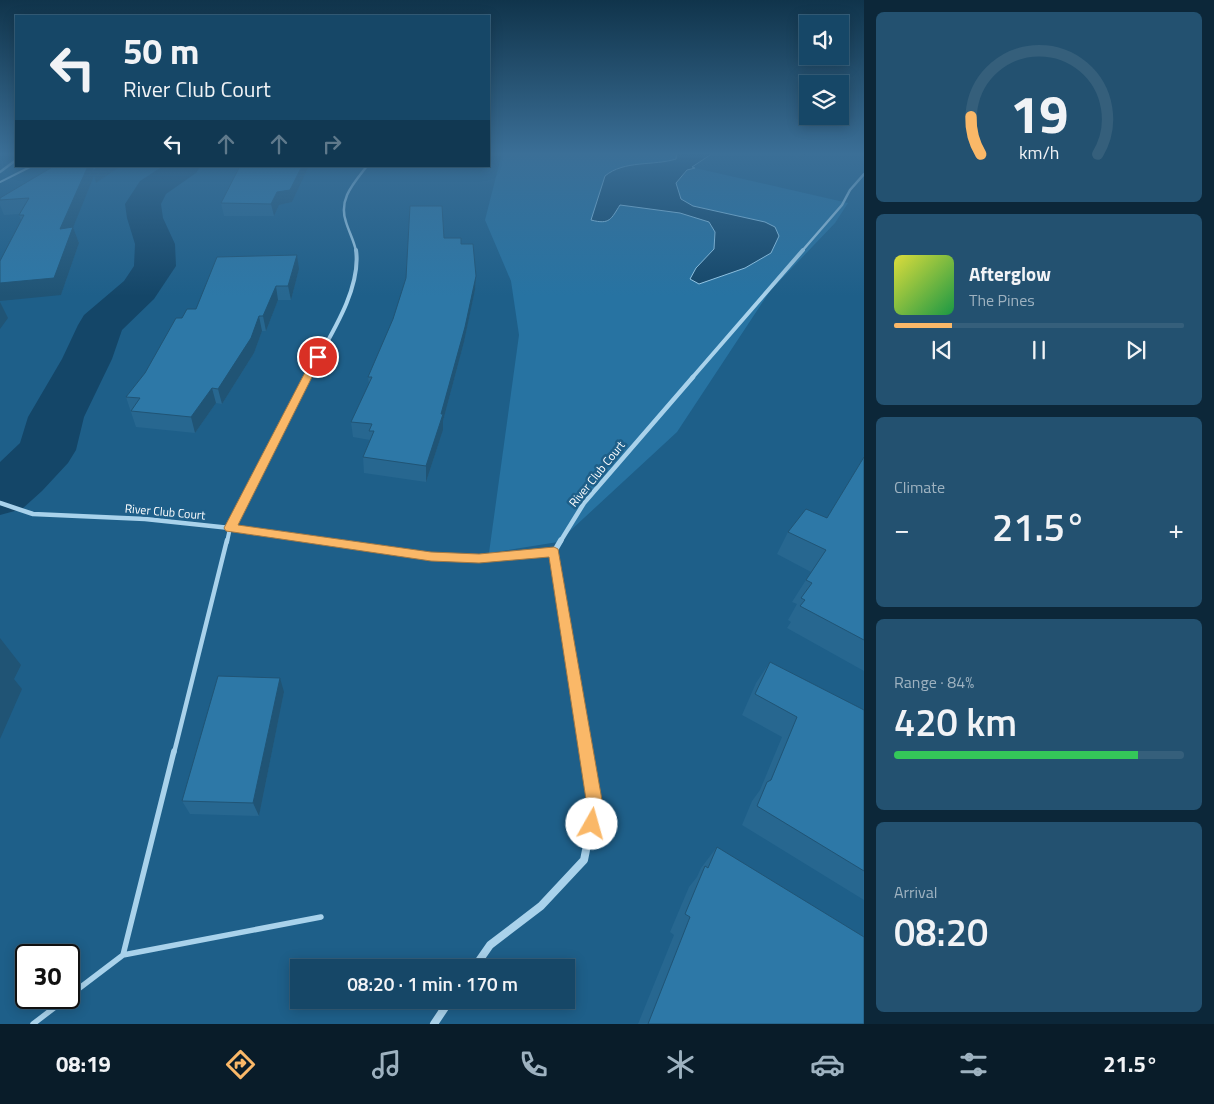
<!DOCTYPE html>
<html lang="en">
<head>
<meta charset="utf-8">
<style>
	body { margin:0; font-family:"Titillium Web",sans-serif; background:#235170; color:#f1f3f6; height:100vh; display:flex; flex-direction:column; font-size:19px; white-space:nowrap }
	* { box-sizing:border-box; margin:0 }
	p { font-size:16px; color:#9eb2c0 }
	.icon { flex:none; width:28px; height:28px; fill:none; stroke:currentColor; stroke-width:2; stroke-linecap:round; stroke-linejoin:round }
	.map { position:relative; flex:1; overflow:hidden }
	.side { display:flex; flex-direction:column; gap:12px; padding:12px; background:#0c2739; width:350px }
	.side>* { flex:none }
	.hud { position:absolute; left:15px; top:15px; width:475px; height:152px; border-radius:0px; box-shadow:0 2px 12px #0003,0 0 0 1px #355f7b; background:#164767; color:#f1f3f6; overflow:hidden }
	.controls { position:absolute; left:799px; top:15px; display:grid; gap:10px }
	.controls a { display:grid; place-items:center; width:50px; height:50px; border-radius:0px; background:#164767; box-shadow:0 2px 12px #0003,0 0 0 1px #355f7b; font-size:25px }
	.speed { position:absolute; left:15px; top:944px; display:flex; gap:10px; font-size:25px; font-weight:700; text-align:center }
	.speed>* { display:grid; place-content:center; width:65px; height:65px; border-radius:50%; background:#164767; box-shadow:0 2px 12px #0003,0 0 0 1px #355f7b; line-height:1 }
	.speed .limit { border:2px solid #111; border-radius:8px; background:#fff; color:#111 }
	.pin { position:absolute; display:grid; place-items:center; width:42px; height:42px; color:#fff; margin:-21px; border:2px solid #fff; border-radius:50%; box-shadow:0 1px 5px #0007 }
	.me { position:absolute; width:55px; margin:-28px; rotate:7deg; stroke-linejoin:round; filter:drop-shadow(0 0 4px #0008) }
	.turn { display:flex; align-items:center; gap:18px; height:105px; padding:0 25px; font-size:22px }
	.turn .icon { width:65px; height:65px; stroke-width:2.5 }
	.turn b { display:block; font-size:35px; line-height:42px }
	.lanes { display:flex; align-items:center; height:48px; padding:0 25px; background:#0003; justify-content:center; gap:25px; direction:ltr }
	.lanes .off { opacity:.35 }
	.big { font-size:38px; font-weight:600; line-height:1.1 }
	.side .widget { flex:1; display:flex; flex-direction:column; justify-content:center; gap:8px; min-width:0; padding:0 18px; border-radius:8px; background:#235170 }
	.side .dial { align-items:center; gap:0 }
	.dial svg { height:130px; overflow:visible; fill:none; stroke:#355f7b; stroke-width:7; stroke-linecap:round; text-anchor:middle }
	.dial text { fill:#f1f3f6; stroke:none }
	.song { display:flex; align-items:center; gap:15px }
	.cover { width:60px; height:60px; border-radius:8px; background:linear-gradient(135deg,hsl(60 70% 55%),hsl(140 70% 35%)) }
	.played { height:5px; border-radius:2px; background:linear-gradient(90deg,#fab868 20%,#355f7b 20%) }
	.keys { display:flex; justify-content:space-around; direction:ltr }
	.heat { display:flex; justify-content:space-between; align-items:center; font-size:28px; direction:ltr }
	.charge { height:8px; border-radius:4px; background:linear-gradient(90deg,#34c759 84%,#355f7b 0) }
	.trip { position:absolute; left:290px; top:959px; width:285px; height:50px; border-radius:0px; background:#164767; box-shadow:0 2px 12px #0003,0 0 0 1px #355f7b; font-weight:600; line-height:50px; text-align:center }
	.tabs { display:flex; height:80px; justify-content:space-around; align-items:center; background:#091c29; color:#9eb2c0 }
	.tabs .icon { width:35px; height:35px }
	.tabs .active { color:#fab868 }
	.tabs b { font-size:22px; color:#f1f3f6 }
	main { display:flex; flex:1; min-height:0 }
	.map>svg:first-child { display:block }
	.green { fill:#2773a2 }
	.water { fill:#144668; stroke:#9ccfed }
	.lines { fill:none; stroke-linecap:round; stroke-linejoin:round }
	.river { fill:#144668; fill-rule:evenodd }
	.lane-far3 { stroke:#a9d2eb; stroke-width:2 }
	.lane-far2 { stroke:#a9d2eb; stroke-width:4 }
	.lane-far1 { stroke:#a9d2eb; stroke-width:4.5 }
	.lane { stroke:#a9d2eb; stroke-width:5.5 }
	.street-far4 { stroke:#a9d2eb; stroke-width:2.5 }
	.street-far3 { stroke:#a9d2eb; stroke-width:4 }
	.street-far2 { stroke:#a9d2eb; stroke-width:4.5 }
	.street-far1 { stroke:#a9d2eb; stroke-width:5.5 }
	.street { stroke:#a9d2eb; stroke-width:8 }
	.wall { fill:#276790 }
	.shaded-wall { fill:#205475 }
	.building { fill:#2d78a7; stroke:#205475 }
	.route { fill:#fab868; stroke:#a27844 }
	.labels { text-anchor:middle; stroke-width:5; stroke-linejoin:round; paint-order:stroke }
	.street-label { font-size:12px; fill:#fff; stroke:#1e5f89 }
</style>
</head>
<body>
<main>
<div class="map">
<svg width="864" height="1024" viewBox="0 0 864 1024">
	<rect width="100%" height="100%" fill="#1e5f89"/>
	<path class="green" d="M502,153H677L676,159C654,166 623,160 605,176L592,220L620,205L680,213L709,222L715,232L714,249L696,268L699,284L745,268L771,253L765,222L693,206L681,199L676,183L687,170L695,168L848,203L835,223L770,291L677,432L558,542L489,553L519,335L511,281L485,220Z"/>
	<path class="water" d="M677,153H713L692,167L695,168L687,170L676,183L681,199L693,206L765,222L775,227L779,236L771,253L745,268L699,284L690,279L696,268L714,249L715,232L709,222L680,213L620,205C611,219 610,225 591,220L605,176C624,160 654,166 676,159Z"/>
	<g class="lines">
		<path class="river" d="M163,166H201L196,173L166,194L161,204L163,218L175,244L176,266L154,299L122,330L112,359L84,417L76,450L68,463L42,491L22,509L0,515V462L20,443L28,417L62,359L78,325L84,315L124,281L134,266L135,244L127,218L125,204L140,181Z"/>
		<path class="lane-far3" d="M0,182L32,166"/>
		<path class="lane-far2" d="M227,542L230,528"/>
		<path class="lane-far1" d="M174,753L227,540"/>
		<path class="lane" d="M174,751L123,955L321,917
			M69,996L123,955
			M33,1024L67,998"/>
		<path class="street-far4" d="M0,172L16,160
			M356,251C354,241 349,232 346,222C338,199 354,183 367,166
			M802,251L842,205L850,190L864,174"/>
		<path class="street-far3" d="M307,378C326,342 362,291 356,250
			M692,378L803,250"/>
		<path class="street-far2" d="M0,503L33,514L145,519L230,528L328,542
			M230,528L308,377
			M560,542L584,503L693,377"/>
		<path class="street-far1" d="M319,540L431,556L479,558L554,552L561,540
			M554,552L586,753"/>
		<path class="street" d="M474,968L490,945L541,906L584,860L595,806L586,751
			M434,1024L450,1000"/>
	</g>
	<path class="wall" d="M793,153H807L799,160Z
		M54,166H121L96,183L94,176L73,227L79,243L61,295L21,220L19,215L20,214L4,215L0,205V198Z
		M240,166H309L292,202L279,205L274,216H224L221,203Z
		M444,238L461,244L476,276L475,290L464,342L443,421V430L426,482L364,473L363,457L370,440L353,437L351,422L369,384L368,377Z
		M299,269L291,300H278L266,331H262L254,353L222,404L216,403L195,433L136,427L126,397L196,309Z
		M864,457V671L787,628L791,622L788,620L797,604L792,602L811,572L777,554L788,532L827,518Z
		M770,662L864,710V900L742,825L752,801L760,790L782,737L742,715L756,683Z
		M284,692L259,816L190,814L182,801Z
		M717,847L864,1024H638L674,935L670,932L689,887L697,877L701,868Z"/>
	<path class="shaded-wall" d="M801,153H807L799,160Z
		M88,166H121L96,183L94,176L66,245L60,229Z
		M302,166H309L292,202L279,205L274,216L271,204L277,192Z
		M73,227L79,243L61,295L0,301V283Z
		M297,255L299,269L291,300L288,286Z
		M476,276L475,290L464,342L443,421V430L426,482V466L441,414Z
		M276,286L278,300L266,331L263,316Z
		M0,302L8,318L0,329Z
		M259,316L262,331L254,353L222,404L218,389Z
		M212,388L216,403L195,433L191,417Z
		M0,638L21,665L14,679L22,689L0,739Z
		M280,678L284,692L259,816L253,803Z"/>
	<path class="building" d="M54,166H88L60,229L73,227L54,278L0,283V261L24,215H19L29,198L0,200V198Z
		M94,166H99L92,171Z
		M240,166H302L290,190L277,192L271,204L221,203Z
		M410,206H442L444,238H461V244H473L476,276L465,327L441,414H443L426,466L363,457L374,431H369L372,424L351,422L372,377H368L393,319L406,278Z
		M297,255L288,286H276L263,316H259L251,338L218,389L212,388L191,417L131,411L140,398L126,397L145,373L176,318H182L187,309H196L217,257Z
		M864,457V640L800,606L805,600L801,598L812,583L806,580L826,550L788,532L806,509L827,518Z
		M770,662L864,710V871L757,806L767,782L771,780L797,717L755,694Z
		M218,676L280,678L253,803L182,801Z
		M717,847L864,937V1024H648L690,917L685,914L705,866L708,868Z"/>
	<linearGradient id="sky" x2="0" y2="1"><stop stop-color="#10344b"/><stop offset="0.52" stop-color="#3b6f97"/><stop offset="1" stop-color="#3b6f97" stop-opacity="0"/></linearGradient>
	<rect width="864" height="296" fill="url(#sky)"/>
	<path class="route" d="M318,354L322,357L238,525L431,552L479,554L554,547L558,549L603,806L597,830L592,832L586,830L583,824L587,806L549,557L479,563L431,561L226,531L224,528L313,357Z"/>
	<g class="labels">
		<g class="street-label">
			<text transform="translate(597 474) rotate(-51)" y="4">River Club Court</text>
			<text transform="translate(165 512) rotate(5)" y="4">River Club Court</text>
		</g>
	</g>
</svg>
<div class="controls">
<a><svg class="icon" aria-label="sound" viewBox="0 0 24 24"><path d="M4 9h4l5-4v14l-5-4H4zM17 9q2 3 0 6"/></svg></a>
<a><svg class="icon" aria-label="layers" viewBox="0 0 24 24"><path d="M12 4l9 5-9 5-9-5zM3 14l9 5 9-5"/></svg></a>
</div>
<div class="speed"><div class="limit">30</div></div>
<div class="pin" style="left:318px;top:357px;background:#d93025"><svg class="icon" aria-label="arrive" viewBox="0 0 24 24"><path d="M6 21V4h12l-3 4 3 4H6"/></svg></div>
<svg class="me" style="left:592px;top:824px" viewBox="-20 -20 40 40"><circle r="19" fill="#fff"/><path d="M0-13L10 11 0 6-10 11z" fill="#fab868"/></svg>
<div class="trip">08:20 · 1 min · 170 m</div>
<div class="hud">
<div class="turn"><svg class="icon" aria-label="left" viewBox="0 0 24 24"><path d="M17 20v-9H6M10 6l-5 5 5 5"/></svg><div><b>50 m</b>River Club Court</div></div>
<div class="lanes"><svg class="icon" aria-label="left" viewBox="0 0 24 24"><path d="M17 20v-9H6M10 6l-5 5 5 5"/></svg><svg class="icon off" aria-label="ahead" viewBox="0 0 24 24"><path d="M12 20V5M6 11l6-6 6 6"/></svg><svg class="icon off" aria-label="ahead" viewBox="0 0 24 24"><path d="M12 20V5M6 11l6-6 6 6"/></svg><svg class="icon off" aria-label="right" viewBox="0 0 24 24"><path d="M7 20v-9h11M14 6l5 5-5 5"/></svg></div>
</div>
</div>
<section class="side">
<div class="widget dial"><svg viewBox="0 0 100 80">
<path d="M14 69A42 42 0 1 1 86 69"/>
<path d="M14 69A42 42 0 0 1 8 46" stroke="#fab868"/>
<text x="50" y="56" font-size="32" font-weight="700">19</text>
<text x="50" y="72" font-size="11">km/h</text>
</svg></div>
<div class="widget">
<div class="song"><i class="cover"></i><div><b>Afterglow</b><p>The Pines</p></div></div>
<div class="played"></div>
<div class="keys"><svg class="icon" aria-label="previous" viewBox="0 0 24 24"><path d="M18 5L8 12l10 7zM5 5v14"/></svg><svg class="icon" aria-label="pause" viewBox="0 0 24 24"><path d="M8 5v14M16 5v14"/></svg><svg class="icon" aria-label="next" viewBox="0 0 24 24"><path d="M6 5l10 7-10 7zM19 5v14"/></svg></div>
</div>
<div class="widget"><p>Climate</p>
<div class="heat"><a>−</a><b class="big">21.5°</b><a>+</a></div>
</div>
<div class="widget"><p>Range · 84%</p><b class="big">420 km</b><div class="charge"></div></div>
<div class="widget"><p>Arrival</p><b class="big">08:20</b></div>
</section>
</main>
<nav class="tabs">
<b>08:19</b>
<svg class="icon active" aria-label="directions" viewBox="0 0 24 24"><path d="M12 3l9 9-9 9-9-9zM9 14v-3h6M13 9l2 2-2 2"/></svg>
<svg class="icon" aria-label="music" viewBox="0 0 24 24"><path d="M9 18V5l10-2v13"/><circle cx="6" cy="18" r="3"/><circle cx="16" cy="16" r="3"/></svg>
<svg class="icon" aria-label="phone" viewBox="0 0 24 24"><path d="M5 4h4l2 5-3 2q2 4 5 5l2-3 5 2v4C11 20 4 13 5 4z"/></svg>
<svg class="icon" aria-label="climate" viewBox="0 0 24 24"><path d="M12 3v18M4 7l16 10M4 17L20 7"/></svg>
<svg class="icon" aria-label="car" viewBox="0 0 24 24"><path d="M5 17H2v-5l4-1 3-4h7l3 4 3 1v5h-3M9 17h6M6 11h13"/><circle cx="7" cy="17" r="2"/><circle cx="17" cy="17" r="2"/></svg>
<svg class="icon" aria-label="filters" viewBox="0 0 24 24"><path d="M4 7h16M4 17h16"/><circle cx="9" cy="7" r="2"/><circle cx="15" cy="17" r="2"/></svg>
<b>21.5°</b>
</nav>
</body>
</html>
